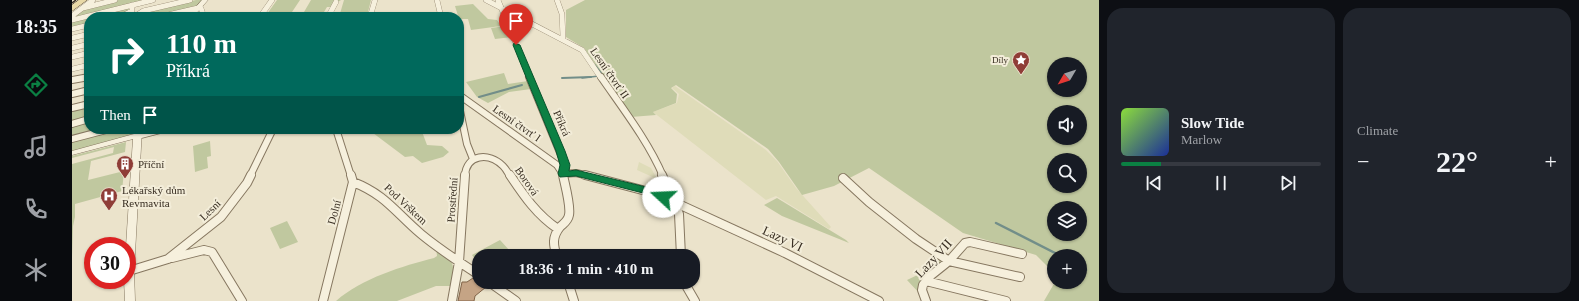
<!DOCTYPE html>
<html lang="en">
<head>
<meta charset="utf-8">
<style>
	body { margin:0; font-family:"Times New Roman",serif; background:#20242c; color:#f1f3f6; height:100vh; display:flex; flex-direction:column; font-size:15px; white-space:nowrap }
	* { box-sizing:border-box; margin:0 }
	p { font-size:13px; color:#9ea1a6 }
	.icon { flex:none; width:22px; height:22px; fill:none; stroke:currentColor; stroke-width:2; stroke-linecap:round; stroke-linejoin:round }
	.map { position:relative; flex:1; overflow:hidden }
	.sheet { display:flex; flex-direction:column; gap:8px; padding:8px; background:#0d0f14; width:480px }
	.sheet>* { flex:none }
	.top-card { position:absolute; left:12px; top:12px; width:380px; height:122px; border-radius:16px; box-shadow:0 1px 3px #0004; background:#00695c; color:#fff; overflow:hidden }
	.needle { width:26px; rotate:231deg }
	.controls { position:absolute; left:975px; top:57px; display:grid; gap:8px }
	.controls a { display:grid; place-items:center; width:40px; height:40px; border-radius:50%; background:#171b24; box-shadow:0 1px 3px #0004; font-size:20px }
	.speed { position:absolute; left:12px; top:237px; display:flex; gap:8px; font-size:20px; font-weight:700; text-align:center }
	.speed>* { display:grid; place-content:center; width:52px; height:52px; border-radius:50%; background:#171b24; box-shadow:0 1px 3px #0004; line-height:1 }
	.speed .limit { border:6px solid #d22; background:#fff; color:#111 }
	.pin { position:absolute; display:grid; place-items:center; width:34px; height:34px; color:#fff; margin:-41px -17px; border-radius:50% 50% 50% 0; rotate:-45deg; box-shadow:0 0 4px #0007 }
	.pin .icon { rotate:45deg }
	.me { position:absolute; width:44px; margin:-22px; rotate:290deg; stroke-linejoin:round; filter:drop-shadow(0 0 3px #0008) }
	.turn { display:flex; align-items:center; gap:14px; height:84px; padding:0 16px; font-size:18px }
	.turn .icon { width:52px; height:52px; stroke-width:2.5 }
	.turn b { display:block; font-size:28px; line-height:34px }
	.then { display:flex; align-items:center; height:38px; padding:0 16px; background:#0003; gap:8px; font-size:15px }
	.big { font-size:30px; font-weight:700; line-height:1.1 }
	.sheet .widget { flex:1; display:flex; flex-direction:column; justify-content:center; gap:6px; min-width:0; padding:0 14px; border-radius:16px; background:#20242c }
	.song { display:flex; align-items:center; gap:12px }
	.cover { width:48px; height:48px; border-radius:6px; background:linear-gradient(135deg,hsl(90 70% 55%),hsl(230 70% 35%)) }
	.played { height:4px; border-radius:2px; background:linear-gradient(90deg,#0b8043 20%,#363941 20%) }
	.keys { display:flex; justify-content:space-around; direction:ltr }
	.heat { display:flex; justify-content:space-between; align-items:center; font-size:22px; direction:ltr }
	.sheet .tiles { flex:1; display:grid; gap:8px; grid-template-columns:repeat(2,1fr) }
	.trip { position:absolute; left:400px; top:249px; width:228px; height:40px; border-radius:16px; background:#171b24; box-shadow:0 1px 3px #0004; font-weight:700; line-height:40px; text-align:center }
	main { display:flex; flex:1; min-height:0 }
	.dock { display:flex; flex-direction:column; width:72px; justify-content:space-around; align-items:center; background:#090b0e; color:#9ea1a6 }
	.dock .icon { width:28px; height:28px }
	.dock .active { color:#0b8043 }
	.dock b { font-size:18px; color:#f1f3f6 }
	.map>svg:first-child { display:block }
	.farmland { fill:#dfdcb9 }
	.green { fill:#c0c89f; fill-rule:evenodd }
	.lines { fill:none; stroke-linecap:round; stroke-linejoin:round }
	.stream-far2 { stroke:#728e89; stroke-width:1.5 }
	.stream-far1 { stroke:#728e89; stroke-width:2 }
	.stream { stroke:#728e89; stroke-width:2.5 }
	.building { fill:#c5a485; stroke:#826449 }
	.minor-far2-casing { stroke:#867760; stroke-width:5.5 }
	.minor-far1-casing { stroke:#867760; stroke-width:8 }
	.minor-casing { stroke:#867760; stroke-width:10 }
	.tertiary-casing { stroke:#867760; stroke-width:1 }
	.primary-casing { stroke:#544534; stroke-width:1 }
	.minor-far2 { stroke:#f6f0dd; stroke-width:5 }
	.minor-far1 { stroke:#f6f0dd; stroke-width:6 }
	.minor { stroke:#f6f0dd; stroke-width:8 }
	.tertiary { fill:#f6f0dd; fill-rule:evenodd }
	.primary { fill:#e9d9a7; fill-rule:evenodd }
	.rail { stroke:#382e22; stroke-width:1.5; stroke-dasharray:5 5; stroke-linecap:butt }
	.route { fill:#0b8043; stroke:#07532c }
	.labels { text-anchor:middle; stroke-width:4; stroke-linejoin:round; paint-order:stroke }
	.far-poi-label { font-size:9px; fill:#382e22; stroke:#f3edd9; text-anchor:end }
	.street-label { font-size:11px; fill:#382e22; stroke:#f3edd9 }
	.poi-label { font-size:11px; fill:#382e22; stroke:#f3edd9; text-anchor:start }
	.near-street-label { font-size:13px; fill:#382e22; stroke:#f3edd9 }
</style>
</head>
<body>
<main>
<nav class="dock">
<b>18:35</b>
<svg class="icon active" aria-label="directions" viewBox="0 0 24 24"><path d="M12 3l9 9-9 9-9-9zM9 14v-3h6M13 9l2 2-2 2"/></svg>
<svg class="icon" aria-label="music" viewBox="0 0 24 24"><path d="M9 18V5l10-2v13"/><circle cx="6" cy="18" r="3"/><circle cx="16" cy="16" r="3"/></svg>
<svg class="icon" aria-label="phone" viewBox="0 0 24 24"><path d="M5 4h4l2 5-3 2q2 4 5 5l2-3 5 2v4C11 20 4 13 5 4z"/></svg>
<svg class="icon" aria-label="climate" viewBox="0 0 24 24"><path d="M12 3v18M4 7l16 10M4 17L20 7"/></svg>
</nav>
<div class="map">
<svg width="1027" height="301" viewBox="0 0 1027 301">
	<rect width="100%" height="100%" fill="#ebe3cb"/>
	<path class="farmland" d="M603,86L694,150L705,161L724,188L759,227L757,229L704,196L694,200L581,112L605,103L607,94L600,88Z
		M567,162L579,168L585,179L565,170Z"/>
	<path class="green" d="M45,0H80L0,18L10,10Z
		M124,0H131L125,7L85,17H63L68,13Z
		M205,0H228L220,12L195,14Z
		M239,0H269L259,7H255L252,12L255,13H252L250,17H195L197,15L232,12Z
		M272,0H299L295,16L267,17Z
		M513,0H1027V301H972L983,282H1008V256H982V273L964,255L891,233L797,168L762,186L730,195L707,162L696,149L604,85L599,88L605,94L604,103L581,112L584,115L559,117L512,48L494,37V10ZM982,64H1008V90H982ZM982,112H1008V138H982ZM982,160H1008V186H982ZM982,208H1008V234H982Z
		M401,4L416,19L425,20L429,26L399,30L396,19H387L383,6Z
		M58,7L59,10L46,17H17V24L0,28V21Z
		M433,26L439,37L423,39L419,28Z
		M432,73L436,84L456,81L459,89L437,92L416,103L405,97L394,82Z
		M17,104V118L0,123V108Z
		M17,119V129H35L0,138V124Z
		M40,129H62L59,135L0,152V139Z
		M303,129H349L355,145L370,146L377,152L371,157L350,163L341,156L333,157L301,133Z
		M138,141L139,156L135,157L136,168L123,172L121,146Z
		M54,142L53,152L19,161L16,180L52,171L50,191L3,204V217L1,226L0,257V164L41,153L42,147L0,158V156Z
		M705,198L774,240L777,243L710,216L692,205Z
		M215,221L226,242L208,249L198,228Z
		M428,240L439,252L431,256H407V264L400,255Z
		M364,247C382,263 383,261 380,286H364L325,301H264C290,278 331,266 362,258L365,256Z
		M871,258V259L848,294L835,280L856,270Z"/>
	<g class="lines">
		<path class="stream-far2" d="M523,65L530,74
			M510,78L527,76"/>
		<path class="stream-far1" d="M490,78L519,77
			M407,97L450,85"/>
		<path class="stream" d="M924,223L989,256
			M1008,266L1014,270"/>
	</g>
	<path class="building" d="M401,278L414,287L403,296L402,301H386L390,282H395Z"/>
	<g class="lines">
		<g class="minor-far2-casing">
			<path id="minor-far2" d="M365,0L369,17
				M414,0L510,50L529,78
				M426,0L458,78
				M485,0L490,14L491,39
				M11,8L43,0
				M0,16L21,0
				M48,17L60,11V5
				M62,17L71,11L118,0
				M87,17L126,8H129L132,17
				M188,17L200,0
				M256,17L264,2
				M298,17L303,0
				M0,20L81,0
				M0,29L17,25
				M0,38L17,34
				M0,48L17,44
				M0,57L17,53
				M0,69L17,65
				M12,78L17,77"/>
		</g>
		<g class="minor-far1-casing">
			<path id="minor-far1" d="M457,77L493,165L491,176
				M529,77C551,109 576,141 591,176
				M0,80L17,77
				M0,94L17,90
				M387,95L485,165L491,174
				M387,106L395,144L401,159
				M0,108L17,104
				M0,124L17,119
				M264,129L279,176
				M65,136L92,129
				M0,139L38,129
				M491,174L504,173L517,176
				M178,176L201,129
				M393,176C394,154 417,152 431,166C434,169 436,173 438,176"/>
		</g>
		<g class="minor-casing">
			<path id="minor" d="M438,175C452,196 465,215 486,229
				M513,175L574,191L602,202L713,253L807,301
				M590,175L607,214L609,256
				M771,178L797,202L844,239L877,261L948,277
				M281,182C314,195 323,212 349,234C367,249 387,262 407,275
				M485,256C481,245 480,237 488,227C492,223 496,221 497,215C499,206 493,185 491,175
				M100,258L132,250L140,252L170,301
				M57,271L96,259L149,217L175,183L179,175
				M854,281L934,301
				M417,282L444,301
				M496,282L502,301
				M612,282L623,301
				M251,301L281,182L279,175
				M380,301L387,262L393,175
				M854,301L850,290L851,285L857,277L877,261L893,243L898,242L950,254"/>
		</g>
		<g class="tertiary-casing">
			<path id="tertiary" d="M130,0H136L121,17H115Z
				M62,129H70L62,271L63,301H53L52,280H55V246H54L61,139L0,155V151L62,134Z"/>
		</g>
		<g class="primary-casing">
			<path id="primary" d="M7,0H15L0,11V5Z"/>
		</g>
		<use href="#minor-far2" class="minor-far2"/>
		<use href="#minor-far1" class="minor-far1"/>
		<use href="#minor" class="minor"/>
		<use href="#tertiary" class="tertiary"/>
		<use href="#primary" class="primary"/>
		<path class="rail" d="M0,3L4,0"/>
	</g>
	<path class="route" d="M442,43L448,45L493,151L498,165L497,171L504,170L574,187L594,195L596,197L594,199L591,200L571,193L504,176L488,177L486,174L488,165L484,151L441,45Z"/>
	<defs>
		<g id="sight-pin" transform="scale(0.9)"><path d="M0 17L-7.5 6A9.5 9.5 0 1 1 7.5 6Z" fill="#8f3d37" stroke="#f3edd9"/><path d="M0-6L1.8-2.2L6-1.7L2.9 1.2L3.7 5.4L0 3.3L-3.7 5.4L-2.9 1.2L-6-1.7L-1.8-2.2Z" fill="#fff"/></g>
		<g id="building-pin" transform="scale(0.9)"><path d="M0 17L-7.5 6A9.5 9.5 0 1 1 7.5 6Z" fill="#8f3d37" stroke="#f3edd9"/><path d="M-4-6H4V6H1V3H-1V6H-4ZM-2.5-4.3h1.7v1.8h-1.7ZM.8-4.3h1.7v1.8H.8ZM-2.5-1h1.7V.8h-1.7ZM.8-1h1.7V.8H.8Z" fill="#fff"/></g>
		<g id="hospital-pin" transform="scale(0.9)"><path d="M0 17L-7.5 6A9.5 9.5 0 1 1 7.5 6Z" fill="#8f3d37" stroke="#f3edd9"/><path d="M-5-5h3v3.5h4V-5h3V5h-3V1.5h-4V5h-3Z" fill="#fff"/></g>
	</defs>
	<g fill-rule="evenodd">
		<use href="#sight-pin" x="949" y="60"/>
		<use href="#building-pin" x="53" y="164"/>
		<use href="#hospital-pin" x="37" y="196"/>
	</g>
	<g class="labels">
		<g class="far-poi-label">
			<text x="936" y="63">Díly</text>
		</g>
		<g class="street-label">
			<text transform="translate(538 73) rotate(55)" y="4">Lesní čtvrť II</text>
			<text transform="translate(445 123) rotate(35)" y="4">Lesní čtvrť I</text>
			<text transform="translate(490 123) rotate(67)" y="4">Příkrá</text>
			<text transform="translate(455 181) rotate(55)" y="4">Borová</text>
			<text transform="translate(380 200) rotate(-86)" y="4">Prostřední</text>
			<text transform="translate(334 204) rotate(43)" y="4">Pod Vrškem</text>
			<text transform="translate(138 210) rotate(-44)" y="4">Lesní</text>
			<text transform="translate(262 212) rotate(-75)" y="4">Dolní</text>
		</g>
		<g class="poi-label">
			<text x="66" y="168">Příční</text>
			<text x="50" y="194">Lékařský dům<tspan x="50" dy="13">Revmavita</tspan></text>
		</g>
		<g class="near-street-label">
			<text transform="translate(711 238) rotate(25)" y="5">Lazy VI</text>
			<text transform="translate(861 258) rotate(-47)" y="5">Lazy VII</text>
		</g>
	</g>
</svg>
<div class="controls">
<a><svg class="needle" viewBox="-14 -14 28 28"><path d="M0-13l5 13h-10z" fill="#e53935"/><path d="M0 13l5-13h-10z" fill="#9ea1a6"/></svg></a>
<a><svg class="icon" aria-label="sound" viewBox="0 0 24 24"><path d="M4 9h4l5-4v14l-5-4H4zM17 9q2 3 0 6"/></svg></a>
<a><svg class="icon" aria-label="search" viewBox="0 0 24 24"><circle cx="10" cy="10" r="6"/><path d="M15 15l6 6"/></svg></a>
<a><svg class="icon" aria-label="layers" viewBox="0 0 24 24"><path d="M12 4l9 5-9 5-9-5zM3 14l9 5 9-5"/></svg></a>
<a>+</a>
</div>
<div class="speed"><div class="limit">30</div></div>
<div class="pin" style="left:444px;top:45px;background:#d93025"><svg class="icon" aria-label="arrive" viewBox="0 0 24 24"><path d="M6 21V4h12l-3 4 3 4H6"/></svg></div>
<svg class="me" style="left:591px;top:197px" viewBox="-20 -20 40 40"><circle r="19" fill="#fff"/><path d="M0-13L10 11 0 6-10 11z" fill="#0b8043"/></svg>
<div class="trip">18:36 · 1 min · 410 m</div>
<div class="top-card">
<div class="turn"><svg class="icon" aria-label="right" viewBox="0 0 24 24"><path d="M7 20v-9h11M14 6l5 5-5 5"/></svg><div><b>110 m</b>Příkrá</div></div>
<div class="then">Then<svg class="icon" aria-label="arrive" viewBox="0 0 24 24"><path d="M6 21V4h12l-3 4 3 4H6"/></svg></div>
</div>
</div>
<section class="sheet">
<div class="tiles">
<div class="widget">
<div class="song"><i class="cover"></i><div><b>Slow Tide</b><p>Marlow</p></div></div>
<div class="played"></div>
<div class="keys"><svg class="icon" aria-label="previous" viewBox="0 0 24 24"><path d="M18 5L8 12l10 7zM5 5v14"/></svg><svg class="icon" aria-label="pause" viewBox="0 0 24 24"><path d="M8 5v14M16 5v14"/></svg><svg class="icon" aria-label="next" viewBox="0 0 24 24"><path d="M6 5l10 7-10 7zM19 5v14"/></svg></div>
</div>
<div class="widget"><p>Climate</p>
<div class="heat"><a>−</a><b class="big">22°</b><a>+</a></div>
</div>
</div>
</section>
</main>
</body>
</html>
